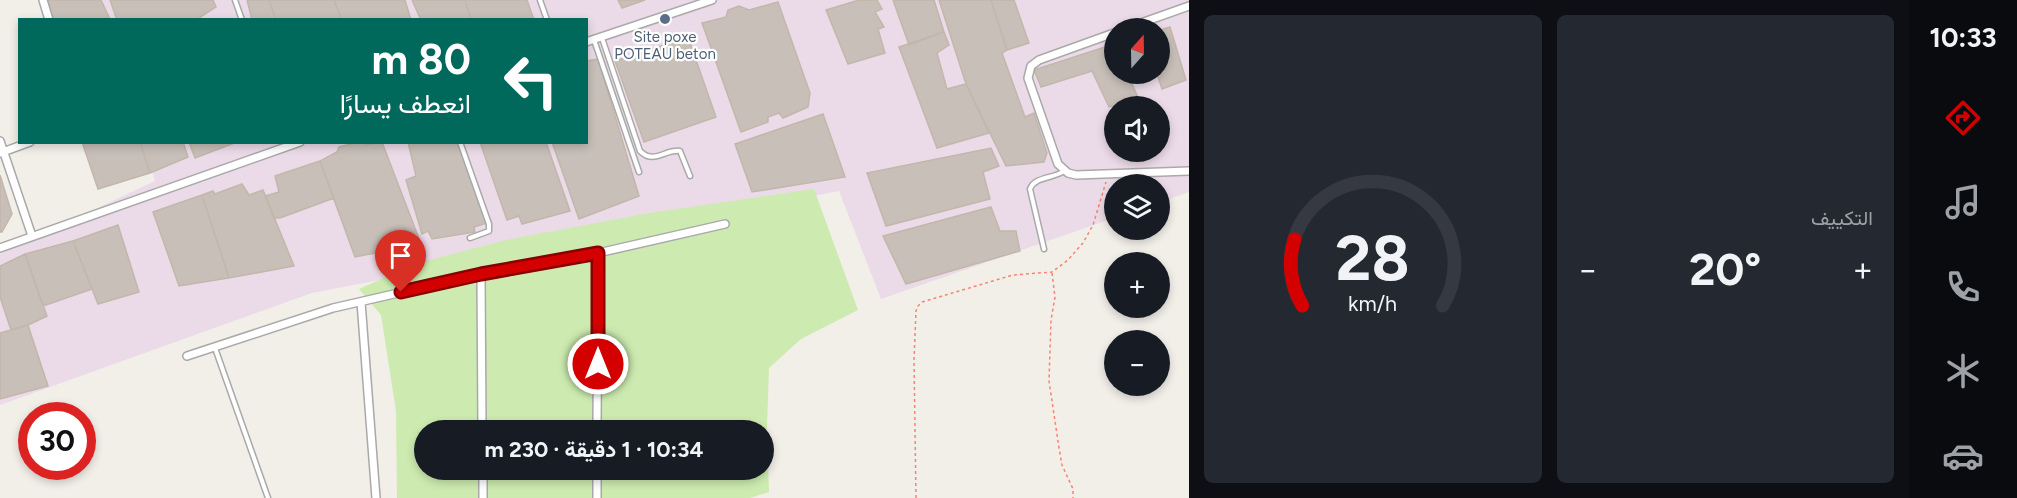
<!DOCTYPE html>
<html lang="ar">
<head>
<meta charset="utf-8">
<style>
	body { margin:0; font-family:Figtree,Vazirmatn,sans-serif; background:#242831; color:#f1f3f6; direction:rtl; height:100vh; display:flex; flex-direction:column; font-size:22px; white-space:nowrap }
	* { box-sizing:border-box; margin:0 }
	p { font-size:20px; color:#9ea1a6 }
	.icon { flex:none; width:33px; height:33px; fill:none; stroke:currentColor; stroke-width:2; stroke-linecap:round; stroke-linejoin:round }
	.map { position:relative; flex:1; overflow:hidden; direction:ltr }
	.drawer { display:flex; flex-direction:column; gap:15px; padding:15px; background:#0d0f14; width:720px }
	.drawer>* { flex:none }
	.guide { position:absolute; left:18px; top:18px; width:570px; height:126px; border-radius:0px; box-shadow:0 3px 9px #0003; direction:rtl; background:#00695c; color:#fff; overflow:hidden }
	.needle { width:39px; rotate:20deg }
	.controls { position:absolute; left:1104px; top:18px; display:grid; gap:12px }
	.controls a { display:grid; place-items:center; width:66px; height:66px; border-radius:50%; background:#171b24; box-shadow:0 3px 9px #0003; font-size:30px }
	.speed { position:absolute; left:18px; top:402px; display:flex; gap:12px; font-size:30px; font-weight:700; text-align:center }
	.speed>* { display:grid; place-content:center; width:78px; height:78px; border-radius:50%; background:#171b24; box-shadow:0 3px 9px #0003; line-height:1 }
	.speed .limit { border:9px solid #d22; background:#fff; color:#111 }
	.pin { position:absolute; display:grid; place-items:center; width:51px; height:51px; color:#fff; margin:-62px -26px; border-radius:50% 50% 50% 0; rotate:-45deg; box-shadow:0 0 6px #0007 }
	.pin .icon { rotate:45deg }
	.me { position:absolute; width:66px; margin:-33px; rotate:0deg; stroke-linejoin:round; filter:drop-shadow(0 0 4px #0008) }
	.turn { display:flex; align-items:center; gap:21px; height:126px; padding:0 18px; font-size:27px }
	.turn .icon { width:78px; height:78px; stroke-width:2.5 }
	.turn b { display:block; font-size:42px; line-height:51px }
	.big { font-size:45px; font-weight:700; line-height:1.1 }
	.drawer .widget { flex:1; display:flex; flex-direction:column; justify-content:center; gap:9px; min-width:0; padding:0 21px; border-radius:9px; background:#242831 }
	.drawer .dial { align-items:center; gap:0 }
	.dial svg { height:156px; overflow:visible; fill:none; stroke:#363941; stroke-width:7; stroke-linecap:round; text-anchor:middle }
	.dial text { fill:#f1f3f6; stroke:none }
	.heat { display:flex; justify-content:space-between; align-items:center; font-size:33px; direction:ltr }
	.drawer .tiles { flex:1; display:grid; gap:15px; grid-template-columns:repeat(2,1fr) }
	.trip { position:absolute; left:414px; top:420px; width:360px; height:60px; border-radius:30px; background:#171b24; box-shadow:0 3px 9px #0003; font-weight:700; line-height:60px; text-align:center; direction:rtl }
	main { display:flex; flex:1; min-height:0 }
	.tabs { display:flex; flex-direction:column; width:108px; justify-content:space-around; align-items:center; background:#090b0e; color:#9ea1a6 }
	.tabs .icon { width:42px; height:42px }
	.tabs .current { color:#d40000 }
	.tabs b { font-size:27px; color:#f1f3f6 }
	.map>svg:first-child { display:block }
	.industrial { fill:#ebdbe8; fill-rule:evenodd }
	.grass { fill:#cdebb0; fill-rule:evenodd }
	.building { fill:#c7bfb8; stroke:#c4b6ab; stroke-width:1.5 }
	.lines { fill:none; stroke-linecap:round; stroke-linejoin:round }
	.lane-casing { stroke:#a9a9a9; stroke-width:7 }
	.street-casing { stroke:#a9a9a9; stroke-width:10 }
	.path { stroke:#fa8072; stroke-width:1.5; stroke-dasharray:3 3; stroke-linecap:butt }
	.lane { stroke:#fff; stroke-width:4 }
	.street { stroke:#fff; stroke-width:7 }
	.route-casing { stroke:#8a0000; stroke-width:15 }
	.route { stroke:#d40000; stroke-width:10 }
	.service-dot { fill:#5c6f8a; stroke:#fff; stroke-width:2 }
	.labels { text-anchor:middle; stroke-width:4.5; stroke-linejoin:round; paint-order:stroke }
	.service-label { font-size:15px; fill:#4e5e75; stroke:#fff }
</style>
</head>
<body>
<main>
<nav class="tabs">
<b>10:33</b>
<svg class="icon current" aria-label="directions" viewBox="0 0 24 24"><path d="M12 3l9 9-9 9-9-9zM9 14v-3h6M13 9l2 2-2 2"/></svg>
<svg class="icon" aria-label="music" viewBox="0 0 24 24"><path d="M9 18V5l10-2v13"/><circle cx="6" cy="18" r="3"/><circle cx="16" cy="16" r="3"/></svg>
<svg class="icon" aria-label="phone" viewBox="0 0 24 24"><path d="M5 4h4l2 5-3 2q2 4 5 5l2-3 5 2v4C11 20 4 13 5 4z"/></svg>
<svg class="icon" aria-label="climate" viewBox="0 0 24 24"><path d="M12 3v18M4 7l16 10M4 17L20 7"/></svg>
<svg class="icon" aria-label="car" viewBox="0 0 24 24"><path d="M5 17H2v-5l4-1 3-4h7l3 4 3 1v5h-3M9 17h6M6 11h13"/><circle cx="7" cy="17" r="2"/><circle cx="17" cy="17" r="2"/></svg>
</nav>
<section class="drawer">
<div class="tiles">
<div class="widget"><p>التكييف</p>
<div class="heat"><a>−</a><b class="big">20°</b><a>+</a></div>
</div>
<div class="widget dial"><svg viewBox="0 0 100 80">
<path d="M14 69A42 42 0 1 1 86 69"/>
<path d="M14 69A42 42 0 0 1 10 35" stroke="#d40000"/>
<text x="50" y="56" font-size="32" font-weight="700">28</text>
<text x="50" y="72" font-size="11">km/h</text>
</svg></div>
</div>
</section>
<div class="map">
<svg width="1189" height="498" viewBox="0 0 1189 498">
	<rect width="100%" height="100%" fill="#f2efe9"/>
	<path class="industrial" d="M101,0H1189V192L1160,202V184H1114V218L881,299L839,191L312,293L0,405V254L155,181L144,143L586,142V20H107ZM1114,28H1160V74H1114ZM1114,106H1160V152H1114Z"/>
	<path class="grass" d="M814,189L858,310L801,339L769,368L767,428L769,492L750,498H397L396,411L381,315L359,289L414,264L506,240L649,213ZM424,430H764V470H424Z"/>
	<path class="building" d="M50,0H101L109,17L102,20H53L47,1Z
		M110,0H213L216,7L196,20H117Z
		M247,0H269L276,20H252Z
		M269,0H334L342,20H276Z
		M334,0H405L411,20H342Z
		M412,0H465L471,20H421Z
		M465,0H527L534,20H471Z
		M618,0H645L622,8Z
		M859,0H877L882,9L875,12L884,27L878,29L885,53L848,64L826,10Z
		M893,0H934L944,32L909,45Z
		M939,0H991L1007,50L1002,53L1025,117L1034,113L1047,153L1044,162L1006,166L966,84Z
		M991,0H1014L1029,43L1007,50Z
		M778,2L810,93L808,107L783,118L779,113L768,117V122L741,132L702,23L726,17L728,10L739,6L749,10Z
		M1170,27L1186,80L1162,89L1157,74H1160V30Z
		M944,32L949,45L937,53L947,89L966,84L989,133L937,148L899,47Z
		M688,37L716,117L644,142L615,61Z
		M1114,44V74H1128L1139,100L1109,107L1092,71L1041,87L1034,70Z
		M598,59L639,196L579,219L552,142H586V61Z
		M823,114L845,177L752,192L735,144Z
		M82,142H140L150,173L98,189Z
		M140,142H183L188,157L150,173Z
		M189,142H237L195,158Z
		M359,142H363L365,145L382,142L421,244L355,257L320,161L337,152L339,147Z
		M408,142H457L487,223L474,227L475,232L432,239L428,231L422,234L406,180L416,176Z
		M480,142H546L570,211L522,224L519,216L507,220Z
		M991,148L999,166L983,172L990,199L886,226L867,173Z
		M320,161L334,198L280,218H274L265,196L279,192L275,176Z
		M0,175L12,214L2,232H0Z
		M242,184L249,195L263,190L294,266L229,278L202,195L213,191L215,194Z
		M202,195L229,278L179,286L153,212Z
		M991,207L1000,231H1016L1020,251L906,284L883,236Z
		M118,225L139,292L98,304L73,241Z
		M73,241L92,289L43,306L25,254Z
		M25,254L47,316L28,325L11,330L0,297V266Z
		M28,325L48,386L0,399V333Z"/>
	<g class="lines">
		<g class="lane-casing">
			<path id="lane" d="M235,0L242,20
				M540,0L547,20
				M602,38L640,151C654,165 665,149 680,151L690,176
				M594,40L639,172
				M460,142L489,224V231L470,238
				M1044,249L1030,189C1035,176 1053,179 1064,171
				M215,348L268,498"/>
		</g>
		<g class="street-casing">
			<path id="street" d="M43,0L49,20
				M1127,28L1189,6
				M1114,33L1039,60L1031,66L1028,78L1058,164L1068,173L1076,175L1189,171
				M586,42L712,0
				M0,141L32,236
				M0,153L30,142
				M0,248L300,142
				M481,274L482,430
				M361,302L376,498
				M187,356L333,308L481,274L598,253L725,224
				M597,430L598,253
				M483,470V498
				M597,498V470"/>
		</g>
		<path class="path" d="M1052,273L1055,297L1051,320L1049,381L1059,448L1062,465L1073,489V498
			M916,498L914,360L916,311L918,306L922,302L1013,275L1052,272L1068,260L1083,243L1093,225L1106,182"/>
		<use href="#lane" class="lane"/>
		<use href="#street" class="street"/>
	</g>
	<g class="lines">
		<g class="route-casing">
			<path id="route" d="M401,292L481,274L598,253V364"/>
		</g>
		<use href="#route" class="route"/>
	</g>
	<circle class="service-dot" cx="665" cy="19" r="6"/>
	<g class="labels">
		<g class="service-label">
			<text x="665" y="42">Site poxe<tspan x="665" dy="17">POTEAU beton</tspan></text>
		</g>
	</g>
</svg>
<div class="controls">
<a><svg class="needle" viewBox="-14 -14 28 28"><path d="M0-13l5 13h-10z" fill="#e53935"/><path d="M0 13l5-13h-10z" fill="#9ea1a6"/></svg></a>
<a><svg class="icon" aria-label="sound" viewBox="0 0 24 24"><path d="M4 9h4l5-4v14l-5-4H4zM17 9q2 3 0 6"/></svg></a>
<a><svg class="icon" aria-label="layers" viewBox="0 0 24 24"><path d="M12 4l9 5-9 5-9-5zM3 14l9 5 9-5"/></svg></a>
<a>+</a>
<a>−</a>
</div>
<div class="speed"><div class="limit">30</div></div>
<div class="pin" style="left:401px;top:292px;background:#d93025"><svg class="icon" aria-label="arrive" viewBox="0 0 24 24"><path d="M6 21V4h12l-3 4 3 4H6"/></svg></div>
<svg class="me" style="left:598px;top:364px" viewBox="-20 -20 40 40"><circle r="17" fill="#d40000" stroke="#fff" stroke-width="3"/><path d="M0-11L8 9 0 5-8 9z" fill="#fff"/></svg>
<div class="trip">10:34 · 1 دقيقة · 230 m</div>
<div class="guide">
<div class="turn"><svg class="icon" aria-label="left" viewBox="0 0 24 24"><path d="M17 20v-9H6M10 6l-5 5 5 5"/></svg><div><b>80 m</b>انعطف يسارًا</div></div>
</div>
</div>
</main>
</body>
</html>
